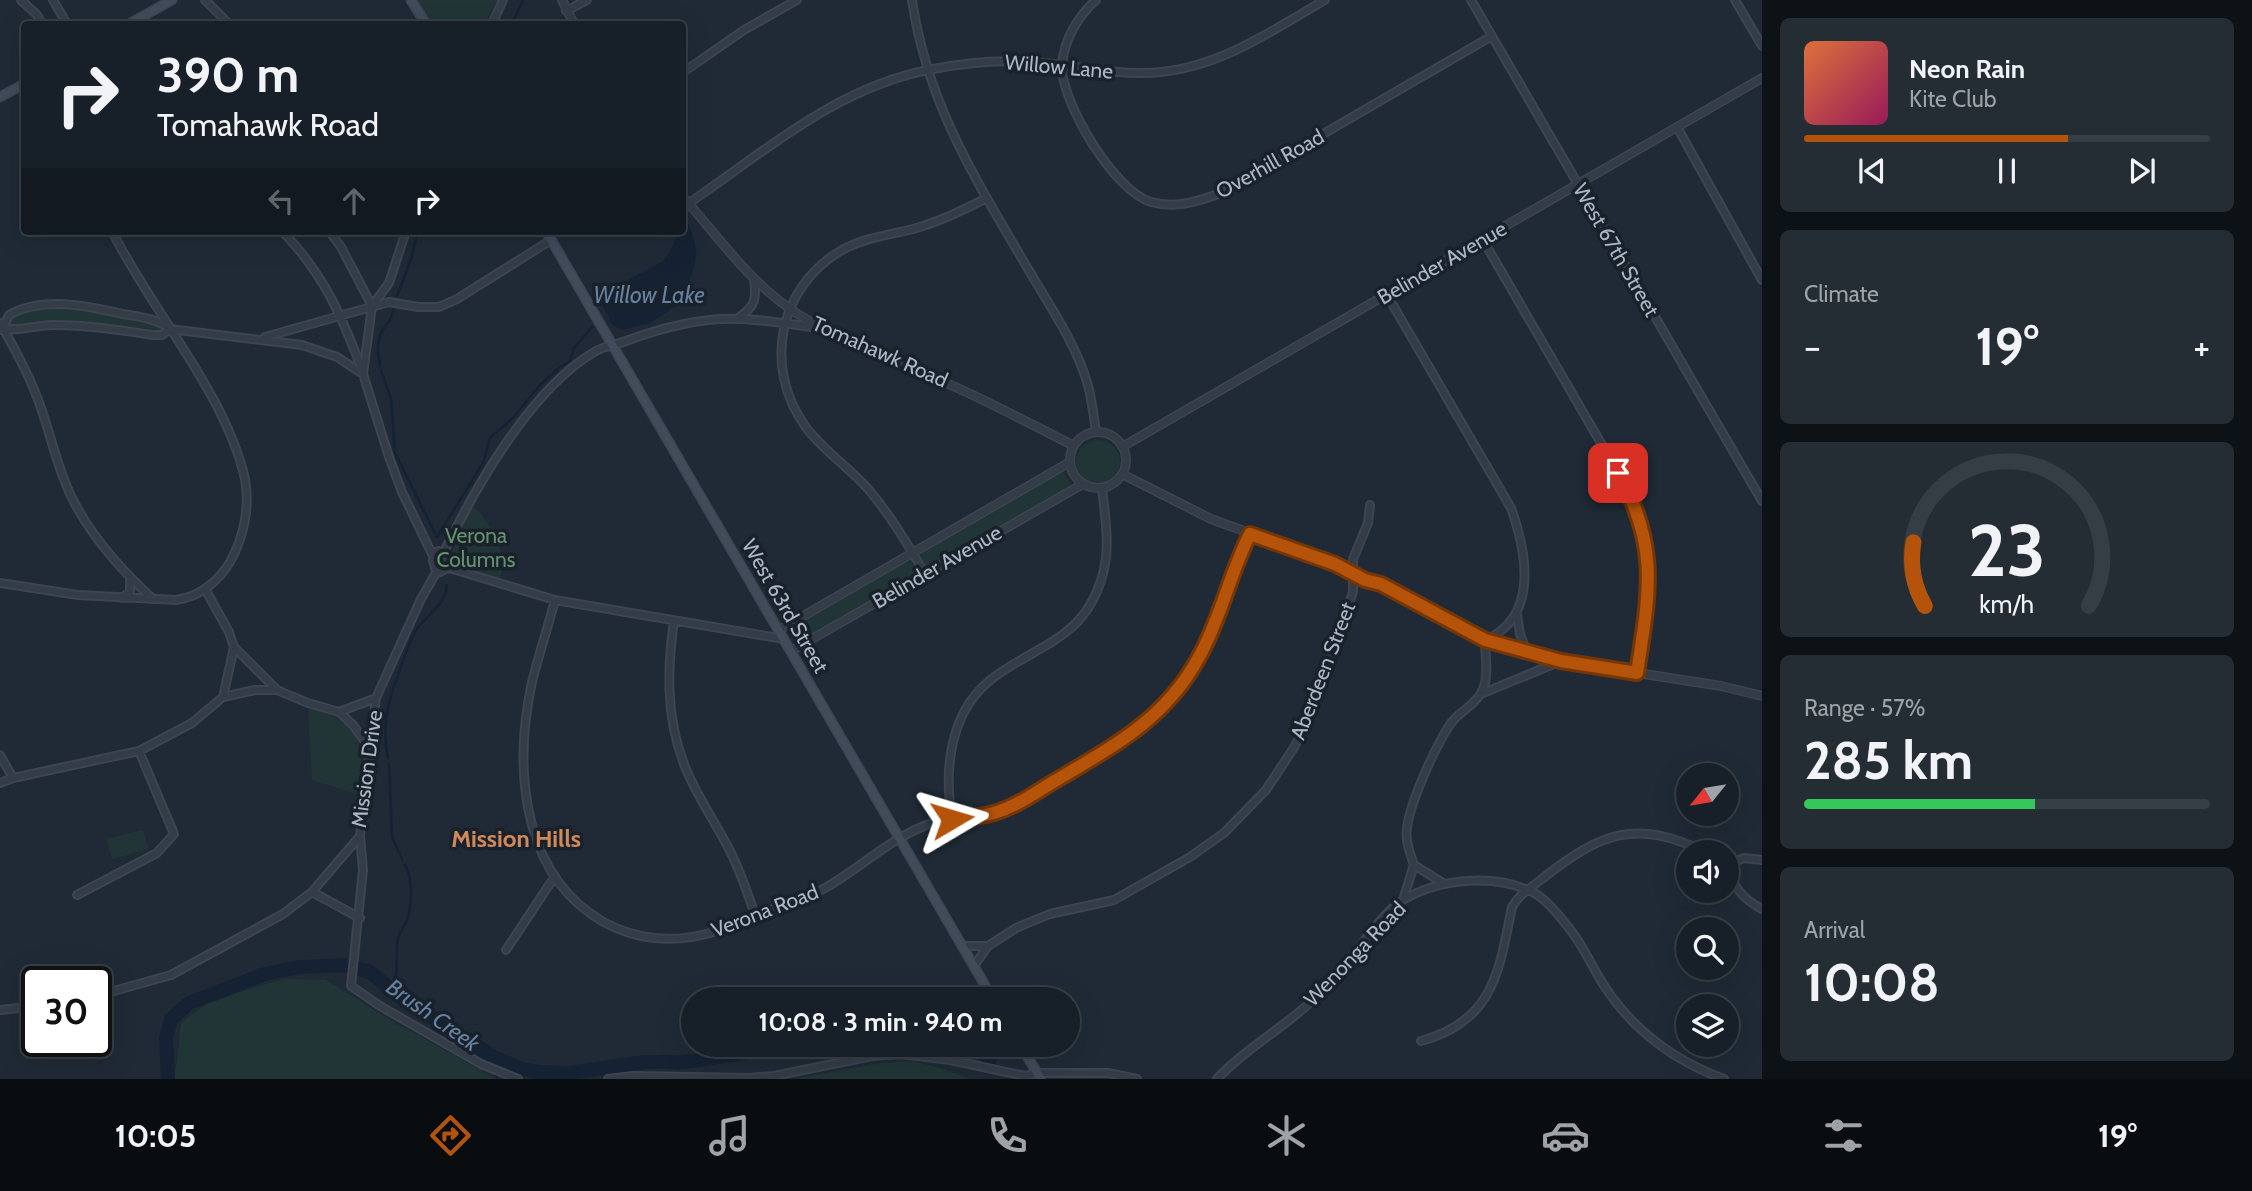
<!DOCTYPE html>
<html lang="en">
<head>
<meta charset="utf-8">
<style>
	body { margin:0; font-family:Cabin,sans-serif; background:#242d34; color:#f1f3f6; height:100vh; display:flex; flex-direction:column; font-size:26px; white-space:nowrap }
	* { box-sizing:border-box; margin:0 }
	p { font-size:23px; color:#9ea3a8 }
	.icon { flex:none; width:38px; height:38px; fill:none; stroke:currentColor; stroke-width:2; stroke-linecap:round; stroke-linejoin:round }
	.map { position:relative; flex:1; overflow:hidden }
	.details { display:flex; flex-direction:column; gap:18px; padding:18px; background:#0d1216; width:490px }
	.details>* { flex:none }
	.banner { position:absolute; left:21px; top:21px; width:665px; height:214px; border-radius:7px; box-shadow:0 7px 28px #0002,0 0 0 2px #363e45; background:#172028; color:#f1f3f6; overflow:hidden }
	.needle { width:46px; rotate:240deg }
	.fabs { position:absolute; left:1676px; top:763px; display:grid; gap:14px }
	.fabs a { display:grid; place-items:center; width:63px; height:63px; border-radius:50%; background:#172028; box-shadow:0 7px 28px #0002,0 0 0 2px #363e45; font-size:35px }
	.speed { position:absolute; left:21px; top:966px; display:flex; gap:14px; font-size:35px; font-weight:700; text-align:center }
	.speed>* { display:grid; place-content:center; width:91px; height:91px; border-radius:50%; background:#172028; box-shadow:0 7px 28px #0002,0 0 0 2px #363e45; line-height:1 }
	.speed .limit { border:4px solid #111; border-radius:10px; background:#fff; color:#111 }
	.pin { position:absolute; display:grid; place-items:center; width:60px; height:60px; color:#fff; margin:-30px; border-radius:14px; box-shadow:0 4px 10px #0006 }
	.me { position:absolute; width:77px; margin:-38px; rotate:83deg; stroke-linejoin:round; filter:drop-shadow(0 0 5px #0008) }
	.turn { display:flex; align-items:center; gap:24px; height:147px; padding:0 21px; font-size:32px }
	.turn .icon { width:91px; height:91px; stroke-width:2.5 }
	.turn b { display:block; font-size:49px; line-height:60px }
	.lanes { display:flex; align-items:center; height:66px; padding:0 21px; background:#0003; justify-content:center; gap:35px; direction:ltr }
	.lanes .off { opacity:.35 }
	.big { font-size:52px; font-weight:700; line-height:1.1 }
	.details .tile { flex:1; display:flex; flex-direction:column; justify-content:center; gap:10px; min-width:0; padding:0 24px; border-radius:10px; background:#242d34 }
	.details .dial { align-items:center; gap:0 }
	.dial svg { height:182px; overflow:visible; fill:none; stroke:#363e45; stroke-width:7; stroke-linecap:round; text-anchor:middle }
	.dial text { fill:#f1f3f6; stroke:none }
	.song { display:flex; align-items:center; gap:21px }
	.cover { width:84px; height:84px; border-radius:10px; background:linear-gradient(135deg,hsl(20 70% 55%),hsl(330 70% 35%)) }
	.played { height:7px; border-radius:4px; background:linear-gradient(90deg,#b45309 65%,#363e45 65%) }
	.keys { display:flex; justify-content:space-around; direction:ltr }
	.heat { display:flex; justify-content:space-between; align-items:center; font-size:38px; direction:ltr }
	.charge { height:10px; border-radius:5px; background:linear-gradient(90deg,#34c759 57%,#363e45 0) }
	.trip { position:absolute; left:681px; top:987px; width:399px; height:70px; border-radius:35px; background:#172028; box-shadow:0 7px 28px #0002,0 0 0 2px #363e45; font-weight:700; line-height:70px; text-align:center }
	.tab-bar { display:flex; height:112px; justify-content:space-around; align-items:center; background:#090d10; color:#9ea3a8 }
	.tab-bar .icon { width:49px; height:49px }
	.tab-bar .current { color:#b45309 }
	.tab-bar b { font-size:32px; color:#f1f3f6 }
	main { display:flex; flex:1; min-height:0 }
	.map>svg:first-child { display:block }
	.green { fill:#213537 }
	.water { fill:#142233 }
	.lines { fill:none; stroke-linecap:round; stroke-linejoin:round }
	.stream { stroke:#142233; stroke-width:2.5 }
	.river { stroke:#142233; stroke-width:14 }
	.minor-casing { stroke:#3c4550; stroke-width:10 }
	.tertiary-casing { stroke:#3c4550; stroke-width:10 }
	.secondary-casing { stroke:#3c4550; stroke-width:11 }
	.minor { stroke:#333c47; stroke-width:6 }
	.tertiary { stroke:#333c47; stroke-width:7 }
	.secondary { stroke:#414b5a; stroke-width:8 }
	.route-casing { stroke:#753606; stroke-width:18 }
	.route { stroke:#b45309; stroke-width:12 }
	.labels { text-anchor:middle; stroke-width:7; stroke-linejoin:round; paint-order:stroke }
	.street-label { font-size:21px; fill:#adb7c4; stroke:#19212b }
	.park-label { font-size:21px; fill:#65936e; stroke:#19212b }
	.water-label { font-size:23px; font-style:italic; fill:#6582a3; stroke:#19212b }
	.quarter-label { font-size:24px; font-weight:bold; fill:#d2895a; stroke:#19212b }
</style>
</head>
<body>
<main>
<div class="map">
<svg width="1762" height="1079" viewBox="0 0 1762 1079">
	<rect width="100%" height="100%" fill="#1f2a36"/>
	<path class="green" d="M417,0H497L485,24H431Z
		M66,308L91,311L160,326L163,330L54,321L14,327L9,323L12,318L35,310Z
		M1076 462a22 22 0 1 1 44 0a22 22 0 1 1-44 0Z
		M1059,473H1064L1071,485L1068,489L930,568L924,564L921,557L923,552Z
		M472,505C495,528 506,547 500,580L461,568L456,565L451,555L465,516Z
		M906,562H911L916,570V576L799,643L791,639L790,634L793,627Z
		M308,708C363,723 364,743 360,795L312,780Z
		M143,830L148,849L112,859L106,839Z
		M285,979L326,980L394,1022L496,1079H173L177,1062L181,1023L203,1006L245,990Z
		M913,1061L944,1069L970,1079H794L880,1063Z"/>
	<path class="water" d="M687,222C693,234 698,249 695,263C693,275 685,284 685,297L676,306L650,323L623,330L612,325L601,302L628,280L663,261L671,250L679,231H682L683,224Z"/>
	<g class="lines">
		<path class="stream" d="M512,24L523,0
			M397,296L411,259L418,231
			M380,366C378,354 376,340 383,329C389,321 392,319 394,308
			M381,371L391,399L395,453L437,537
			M437,537L483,463L490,438L514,417L539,386L559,368L570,361L574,348L592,327
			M388,758C380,725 390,695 402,664C406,652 410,639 417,629C427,614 446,605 447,585
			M389,763L392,837L402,859
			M391,989C400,976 395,955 398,939C399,932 405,927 407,920C412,905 413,878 405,865
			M494,1057L497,1079"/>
		<path class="river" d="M973,1045L990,1059
			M168,1079L166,1039L171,1019L189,1003L265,974L299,967L345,965L370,972L406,1001L494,1057L522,1069L538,1072L569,1073L645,1062H685L743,1053L764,1045"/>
		<g class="minor-casing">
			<path id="minor" d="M21,0L37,15L42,24
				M53,0L67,24
				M205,0L229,24
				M912,0C927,102 973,175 1024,262C1047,302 1075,341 1088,385C1092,401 1094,417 1096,432
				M1096,0C1078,16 1064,40 1062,64C1060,101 1114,191 1151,202C1176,209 1200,201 1223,192L1492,36
				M1471,0L1762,501
				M1735,0L1762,46
				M566,11L587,0
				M492,24L503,0
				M682,73L744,30L797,0
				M1677,127L1762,280
				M689,203C764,152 836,88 928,70C966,62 1006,59 1045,63C1083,67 1122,76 1161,72C1222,66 1273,30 1325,0
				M282,231C323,273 342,316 362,370
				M329,231L341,247L372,306
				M406,231L389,283L372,306L363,374L389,457L402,492L433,556
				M1483,240L1627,488C1659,556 1647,602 1637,673
				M1387,295L1511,508C1527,553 1539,617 1485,640C1485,657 1490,678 1481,693C1475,705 1459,712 1451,723C1436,745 1410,802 1407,828C1405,840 1410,853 1414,865L1443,883
				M738,318C755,307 757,299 754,279
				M0,323C16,351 32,380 42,411C52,440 58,470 72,498C91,536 121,570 153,599
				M3,328C19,332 36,325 53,325C86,325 120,330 153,335H162L170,329
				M0,330L3,328L9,315C43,296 87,306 123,314C139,317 156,318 170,329L302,345L337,357L363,374
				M265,337L389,302L418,307H439L457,299L551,240
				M439,551C446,555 448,562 446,569L440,572L435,568L433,560L435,552Z
				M443,554C475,488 531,388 596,351C605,346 616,345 626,341C661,328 704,317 741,319C768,320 794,325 821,328
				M446,567L555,600L784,639
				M925,574C908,545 891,516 869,490C849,467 822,450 805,426C763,367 778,287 842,250C864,238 889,235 913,229C939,222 963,210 987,198
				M0,583L78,595L176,600C199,597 218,582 230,562C244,537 250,507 245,479C226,394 151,310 112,231
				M205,589L229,632L234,647L277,690L308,703L339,712L376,698
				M122,598L130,592V579
				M555,600C548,627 539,654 532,682C515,760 519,863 591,914C623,937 663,944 702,935C721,931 738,921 756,915C779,906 804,900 825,888C859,869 887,841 924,826C950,815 979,818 1006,809C1030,796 1052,783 1075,769C1128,738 1174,710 1202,652C1221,614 1230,572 1250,534
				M1517,615L1520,634L1527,652
				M674,621C667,669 666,717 684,764C696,796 717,824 732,855C741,874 748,894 755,915
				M1481,694L1561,661
				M223,697L255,690H277
				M339,712L353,725L371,750
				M0,755L13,778
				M0,783L13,778L139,751L192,723L223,697L234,647
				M952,819C944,772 949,715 988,682C1032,645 1083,643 1102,577C1111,548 1105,517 1102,488
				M360,836L363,870L351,986L380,1006L481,1064L518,1079
				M1729,864C1731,886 1743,899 1762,909
				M1729,864L1744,858L1762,860
				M312,892L360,918
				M77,895L157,853L174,834L139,751
				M1403,900L1414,865
				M962,946H988
				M506,950L555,876
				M974,966L988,946L1016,928L1050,914L1114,900L1190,857L1224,833L1266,790L1295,746L1316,701L1353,592V559L1368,523L1370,505
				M96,996L171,975L283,914L312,892L360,836L376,698L421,599L437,571
				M0,1010L37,1006
				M1421,1041C1494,1021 1499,971 1512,907C1520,893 1531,888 1543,878C1601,833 1635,818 1705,852
				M608,1079L633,1076L749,1078L774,1076L872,1056L901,1054L950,1060L1025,1076L1038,1073H1108L1137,1079
				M1217,1079C1246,1048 1284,1028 1315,998C1332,981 1348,961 1363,942C1375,928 1387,910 1403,900C1440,878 1497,873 1536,894C1549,902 1563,920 1572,932C1585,949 1593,969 1605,987C1634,1031 1675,1061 1724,1079"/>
		</g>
		<g class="tertiary-casing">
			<path id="tertiary" d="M562,0L574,24
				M682,196C717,235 746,278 789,308C835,341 893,359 944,382C988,401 1031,424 1074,446
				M1070 460a28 28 0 1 1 56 0a28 28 0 1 1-56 0Z
				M1122,447L1762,78
				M1122,474L1211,519L1335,564L1365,580L1382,584L1485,640L1527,652L1561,661L1721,686L1762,696
				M779,630L1070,462
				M791,651L1083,484"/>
		</g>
		<g class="secondary-casing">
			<path id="secondary" d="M411,0L426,24
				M129,24L172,0
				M0,97L24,84
				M546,231L993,999
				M1020,1045L1041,1079"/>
		</g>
		<use href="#minor" class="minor"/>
		<use href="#tertiary" class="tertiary"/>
		<use href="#secondary" class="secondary"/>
	</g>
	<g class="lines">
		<g class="route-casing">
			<path id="route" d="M952,819C966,818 980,817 994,813C1018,806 1039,790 1060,778C1117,744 1166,718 1199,657C1221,618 1230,573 1250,534L1335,564L1365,580L1381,584L1485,640L1561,661L1637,673C1649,594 1660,546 1618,473"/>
		</g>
		<use href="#route" class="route"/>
	</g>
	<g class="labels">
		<g class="street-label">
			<text transform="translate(1059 67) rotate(5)" y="7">Willow Lane</text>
			<text transform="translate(1270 164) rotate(-29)" y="7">Overhill Road</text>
			<text transform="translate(1616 250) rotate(60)" y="7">West 67th Street</text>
			<text transform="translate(1442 263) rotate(-30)" y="7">Belinder Avenue</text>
			<text transform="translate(880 352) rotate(24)" y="7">Tomahawk Road</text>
			<text transform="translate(937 567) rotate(-30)" y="7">Belinder Avenue</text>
			<text transform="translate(785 606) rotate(60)" y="7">West 63rd Street</text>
			<text transform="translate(1323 671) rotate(-69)" y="7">Aberdeen Street</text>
			<text transform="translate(367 769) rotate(-82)" y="7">Mission Drive</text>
			<text transform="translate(765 911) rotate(-21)" y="7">Verona Road</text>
			<text transform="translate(1355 954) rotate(-46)" y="7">Wenonga Road</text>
		</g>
		<g class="park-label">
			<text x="476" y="543">Verona<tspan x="476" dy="24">Columns</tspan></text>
		</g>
		<g class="water-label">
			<text x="649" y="303">Willow Lake</text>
			<text transform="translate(433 1015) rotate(35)" y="8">Brush Creek</text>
		</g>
		<g class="quarter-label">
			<text x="516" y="847">Mission Hills</text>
		</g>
	</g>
</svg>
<div class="fabs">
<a><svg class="needle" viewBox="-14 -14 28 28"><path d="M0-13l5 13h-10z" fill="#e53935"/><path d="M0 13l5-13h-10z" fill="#9ea3a8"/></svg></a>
<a><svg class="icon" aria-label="sound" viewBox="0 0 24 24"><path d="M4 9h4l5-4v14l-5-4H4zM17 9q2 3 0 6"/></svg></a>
<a><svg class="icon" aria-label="search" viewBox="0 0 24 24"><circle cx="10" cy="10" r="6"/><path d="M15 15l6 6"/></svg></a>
<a><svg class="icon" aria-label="layers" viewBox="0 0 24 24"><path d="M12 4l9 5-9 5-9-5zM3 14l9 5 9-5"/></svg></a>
</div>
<div class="speed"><div class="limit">30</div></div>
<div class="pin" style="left:1618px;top:473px;background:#d93025"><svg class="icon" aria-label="arrive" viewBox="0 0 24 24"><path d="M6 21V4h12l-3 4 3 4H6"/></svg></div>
<svg class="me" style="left:952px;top:819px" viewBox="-20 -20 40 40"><path d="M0-17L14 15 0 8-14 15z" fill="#b45309" stroke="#fff" stroke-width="4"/></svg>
<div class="trip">10:08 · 3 min · 940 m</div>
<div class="banner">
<div class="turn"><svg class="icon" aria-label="right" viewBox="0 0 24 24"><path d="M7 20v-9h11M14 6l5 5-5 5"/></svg><div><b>390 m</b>Tomahawk Road</div></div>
<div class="lanes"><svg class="icon off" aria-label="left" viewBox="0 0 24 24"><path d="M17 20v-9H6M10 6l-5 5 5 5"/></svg><svg class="icon off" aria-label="ahead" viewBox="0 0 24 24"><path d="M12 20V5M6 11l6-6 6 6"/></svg><svg class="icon" aria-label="right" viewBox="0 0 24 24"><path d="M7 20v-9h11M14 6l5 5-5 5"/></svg></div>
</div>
</div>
<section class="details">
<div class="tile">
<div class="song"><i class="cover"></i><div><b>Neon Rain</b><p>Kite Club</p></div></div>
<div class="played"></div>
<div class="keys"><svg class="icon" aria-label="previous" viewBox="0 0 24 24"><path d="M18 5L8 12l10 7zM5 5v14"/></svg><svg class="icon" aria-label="pause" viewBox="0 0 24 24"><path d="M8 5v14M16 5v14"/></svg><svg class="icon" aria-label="next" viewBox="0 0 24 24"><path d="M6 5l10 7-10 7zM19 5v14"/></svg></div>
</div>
<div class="tile"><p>Climate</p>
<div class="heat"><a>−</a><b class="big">19°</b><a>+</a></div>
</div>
<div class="tile dial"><svg viewBox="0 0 100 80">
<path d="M14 69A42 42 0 1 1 86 69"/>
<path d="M14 69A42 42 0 0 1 9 41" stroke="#b45309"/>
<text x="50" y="56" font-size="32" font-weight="700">23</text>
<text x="50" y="72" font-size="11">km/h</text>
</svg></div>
<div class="tile"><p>Range · 57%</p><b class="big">285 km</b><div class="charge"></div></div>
<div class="tile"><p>Arrival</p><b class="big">10:08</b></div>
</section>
</main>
<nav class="tab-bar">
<b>10:05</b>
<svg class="icon current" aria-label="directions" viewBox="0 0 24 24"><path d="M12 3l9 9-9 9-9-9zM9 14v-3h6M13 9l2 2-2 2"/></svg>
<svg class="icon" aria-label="music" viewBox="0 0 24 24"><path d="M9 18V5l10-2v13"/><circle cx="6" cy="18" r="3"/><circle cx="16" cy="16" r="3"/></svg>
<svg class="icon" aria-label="phone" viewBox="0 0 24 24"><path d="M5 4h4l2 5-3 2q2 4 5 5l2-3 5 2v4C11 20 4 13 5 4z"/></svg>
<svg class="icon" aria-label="climate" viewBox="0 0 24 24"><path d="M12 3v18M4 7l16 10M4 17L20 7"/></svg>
<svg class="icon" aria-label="car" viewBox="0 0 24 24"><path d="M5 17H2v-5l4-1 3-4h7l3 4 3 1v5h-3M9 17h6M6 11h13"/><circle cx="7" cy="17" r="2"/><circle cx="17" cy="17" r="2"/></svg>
<svg class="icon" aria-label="filters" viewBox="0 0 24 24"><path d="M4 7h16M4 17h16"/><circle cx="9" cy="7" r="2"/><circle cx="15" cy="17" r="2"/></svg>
<b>19°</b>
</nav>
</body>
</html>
